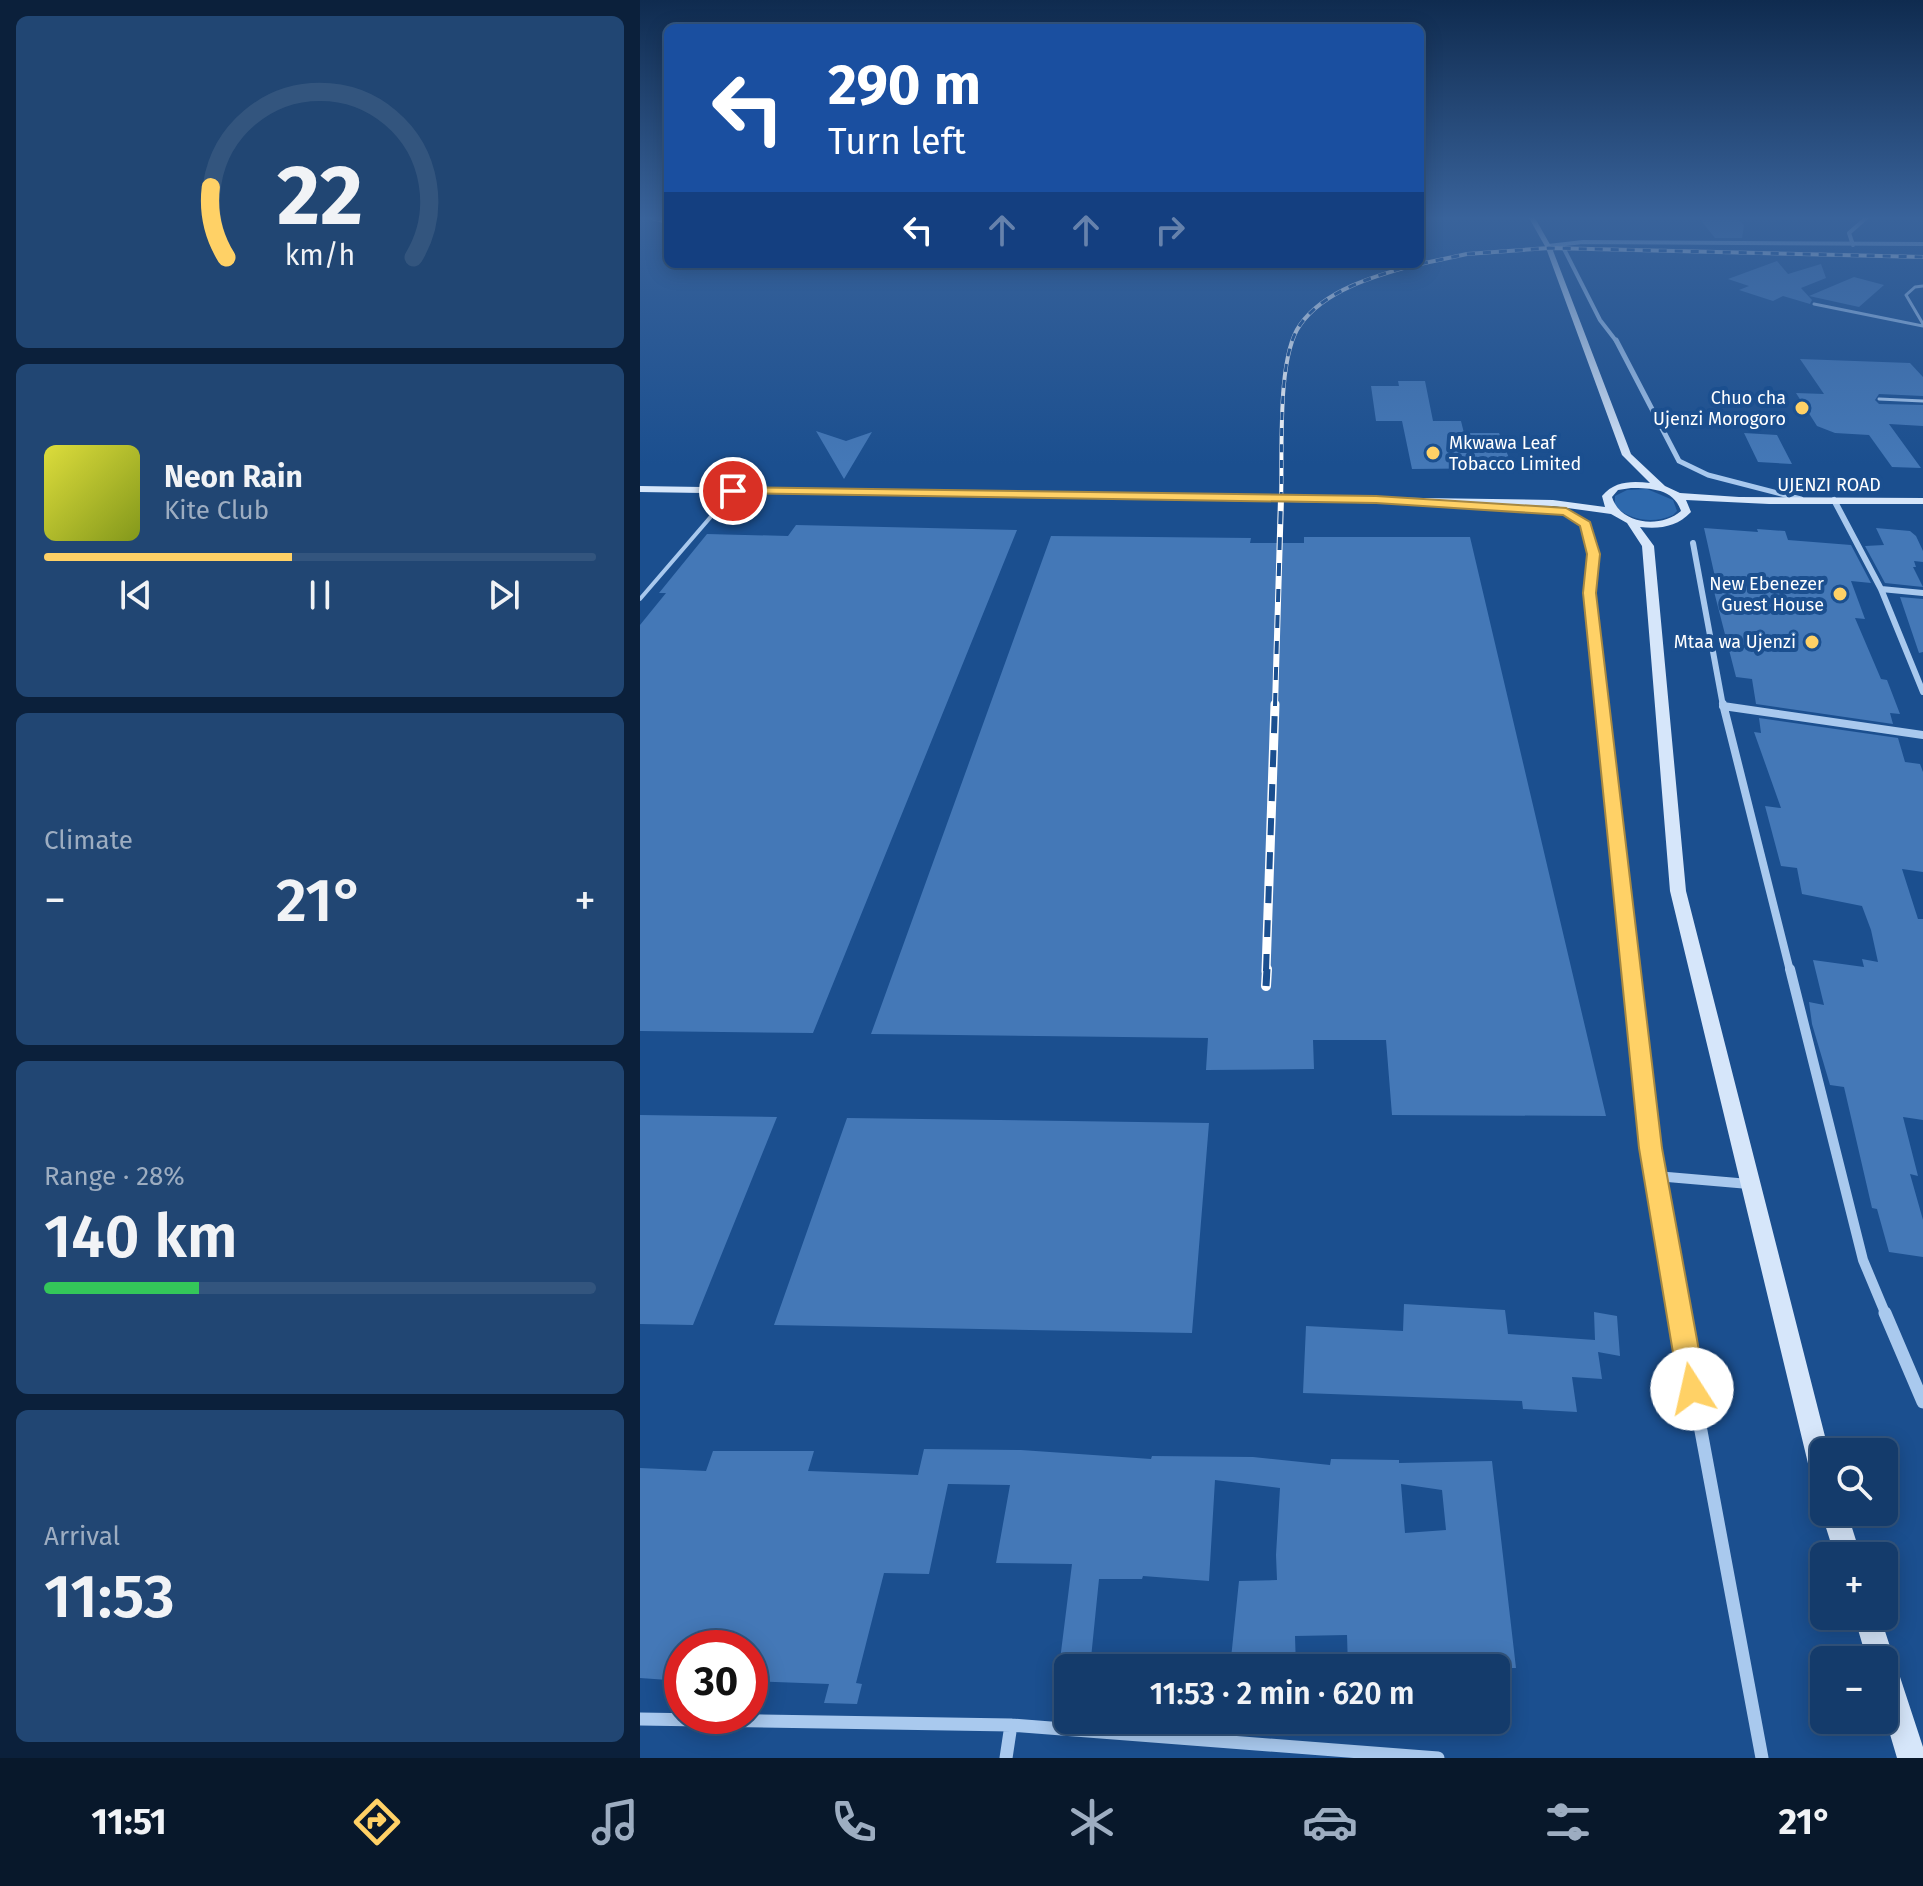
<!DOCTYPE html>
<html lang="en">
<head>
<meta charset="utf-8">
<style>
	body { margin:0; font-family:"Fira Sans",sans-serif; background:#214673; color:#f1f3f6; height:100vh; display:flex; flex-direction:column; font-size:30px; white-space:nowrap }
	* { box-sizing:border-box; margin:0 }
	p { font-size:26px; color:#9dadc1 }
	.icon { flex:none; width:44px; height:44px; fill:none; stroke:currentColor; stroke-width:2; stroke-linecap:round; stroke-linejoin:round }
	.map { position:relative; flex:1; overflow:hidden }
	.drawer { display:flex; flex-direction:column; gap:16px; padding:16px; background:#0b203b; width:640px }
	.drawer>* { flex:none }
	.top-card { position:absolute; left:24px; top:24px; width:760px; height:244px; border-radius:12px; box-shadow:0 4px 20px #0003,0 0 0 2px #33557e; background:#1a4fa0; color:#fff; overflow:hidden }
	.buttons { position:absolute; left:1170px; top:1438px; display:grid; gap:16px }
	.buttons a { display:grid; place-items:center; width:88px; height:88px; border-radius:12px; background:#143b6b; box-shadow:0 4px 20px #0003,0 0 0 2px #33557e; font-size:40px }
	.speed { position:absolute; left:24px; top:1630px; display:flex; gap:16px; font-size:40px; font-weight:700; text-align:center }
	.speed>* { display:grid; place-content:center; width:104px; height:104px; border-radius:50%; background:#143b6b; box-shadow:0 4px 20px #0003,0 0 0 2px #33557e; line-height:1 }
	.speed .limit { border:12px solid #d22; background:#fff; color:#111 }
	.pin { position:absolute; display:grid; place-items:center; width:68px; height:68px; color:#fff; margin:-34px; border:4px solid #fff; border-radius:50%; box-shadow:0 2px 8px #0007 }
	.me { position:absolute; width:88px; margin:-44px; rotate:350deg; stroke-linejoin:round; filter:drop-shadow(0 0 6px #0008) }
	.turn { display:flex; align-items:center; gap:28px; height:168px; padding:0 32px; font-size:36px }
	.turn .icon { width:104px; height:104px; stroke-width:2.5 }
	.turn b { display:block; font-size:56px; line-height:68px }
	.lanes { display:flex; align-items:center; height:76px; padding:0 32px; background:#0003; justify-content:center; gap:40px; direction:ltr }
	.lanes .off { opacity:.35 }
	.big { font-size:60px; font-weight:600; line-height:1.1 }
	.drawer .widget { flex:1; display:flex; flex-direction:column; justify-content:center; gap:12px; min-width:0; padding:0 28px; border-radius:12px; background:#214673 }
	.drawer .dial { align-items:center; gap:0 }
	.dial svg { height:208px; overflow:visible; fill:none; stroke:#33557e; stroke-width:7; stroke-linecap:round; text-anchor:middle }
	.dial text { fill:#f1f3f6; stroke:none }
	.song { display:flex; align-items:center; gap:24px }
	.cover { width:96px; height:96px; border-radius:12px; background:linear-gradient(135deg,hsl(60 70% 55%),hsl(70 70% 35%)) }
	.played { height:8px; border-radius:4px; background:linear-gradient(90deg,#ffd166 45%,#33557e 45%) }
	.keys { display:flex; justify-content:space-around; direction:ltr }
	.heat { display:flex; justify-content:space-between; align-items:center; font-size:44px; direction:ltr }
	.charge { height:12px; border-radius:6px; background:linear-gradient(90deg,#34c759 28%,#33557e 0) }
	.trip { position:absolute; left:414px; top:1654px; width:456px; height:80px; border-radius:12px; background:#143b6b; box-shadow:0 4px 20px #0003,0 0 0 2px #33557e; font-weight:600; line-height:80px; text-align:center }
	.dock { display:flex; height:128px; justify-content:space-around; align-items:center; background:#08182b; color:#9dadc1 }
	.dock .icon { width:56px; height:56px }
	.dock .on { color:#ffd166 }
	.dock b { font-size:36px; color:#f1f3f6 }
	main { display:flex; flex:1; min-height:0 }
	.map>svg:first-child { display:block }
	.green { fill:#2e69ad }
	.building { fill:#4478b7; fill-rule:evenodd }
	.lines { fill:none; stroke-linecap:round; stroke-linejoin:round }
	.lane-far1 { stroke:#a9c9ee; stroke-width:3 }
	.lane { stroke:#a9c9ee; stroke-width:4 }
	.street-far5 { stroke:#a9c9ee; stroke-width:4 }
	.street-far4 { stroke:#a9c9ee; stroke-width:5 }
	.street-far3 { stroke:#a9c9ee; stroke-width:6 }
	.street-far2 { stroke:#a9c9ee; stroke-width:8 }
	.street-far1 { stroke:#a9c9ee; stroke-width:10 }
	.street { stroke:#a9c9ee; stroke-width:13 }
	.secondary { fill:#d6e6fa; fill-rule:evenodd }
	.rail-far3-casing { stroke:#fff; stroke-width:4 }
	.rail-far2-casing { stroke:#fff; stroke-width:6 }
	.rail-far1-casing { stroke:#fff; stroke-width:9 }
	.rail-casing { stroke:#fff; stroke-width:10 }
	.rail-far3 { stroke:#1b4f8f; stroke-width:3; stroke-dasharray:8; stroke-linecap:butt }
	.rail-far2 { stroke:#1b4f8f; stroke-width:4; stroke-dasharray:13; stroke-linecap:butt }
	.rail-far1 { stroke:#1b4f8f; stroke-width:6; stroke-dasharray:17; stroke-linecap:butt }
	.rail { stroke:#1b4f8f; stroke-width:7; stroke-dasharray:22; stroke-linecap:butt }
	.route { fill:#ffd166; stroke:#a68842; stroke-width:2 }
	.poi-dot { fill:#ffd166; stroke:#1b4f8f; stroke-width:3 }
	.labels { text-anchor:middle; stroke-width:8; stroke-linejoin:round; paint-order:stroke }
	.far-poi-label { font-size:18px; fill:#fff; stroke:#1b4f8f; text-anchor:end }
	.far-street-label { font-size:18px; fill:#fff; stroke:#1b4f8f }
</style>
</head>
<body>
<main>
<section class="drawer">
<div class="widget dial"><svg viewBox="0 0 100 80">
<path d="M14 69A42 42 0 1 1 86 69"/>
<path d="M14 69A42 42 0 0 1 8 42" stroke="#ffd166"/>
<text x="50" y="56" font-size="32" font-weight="700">22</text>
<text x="50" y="72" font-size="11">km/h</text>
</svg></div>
<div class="widget">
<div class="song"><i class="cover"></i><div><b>Neon Rain</b><p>Kite Club</p></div></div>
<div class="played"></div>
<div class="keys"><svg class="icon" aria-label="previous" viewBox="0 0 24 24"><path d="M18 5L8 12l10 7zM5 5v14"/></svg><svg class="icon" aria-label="pause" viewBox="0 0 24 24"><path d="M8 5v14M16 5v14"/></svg><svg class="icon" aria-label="next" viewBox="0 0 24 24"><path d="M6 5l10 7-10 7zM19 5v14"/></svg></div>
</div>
<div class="widget"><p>Climate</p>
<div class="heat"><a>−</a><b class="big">21°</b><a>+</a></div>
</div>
<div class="widget"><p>Range · 28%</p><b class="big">140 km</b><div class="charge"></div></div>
<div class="widget"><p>Arrival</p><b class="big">11:53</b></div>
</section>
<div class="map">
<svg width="1283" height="1758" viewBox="0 0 1283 1758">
	<rect width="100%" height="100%" fill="#1b4f8f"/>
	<path class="green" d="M1007,489L1033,500L1037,511L1033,515C1014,524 990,521 975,506V496L987,490Z"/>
	<path class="building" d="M1059,218H1097L1104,225L1102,238H1075Z
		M1137,261L1148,274L1181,264L1186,278L1161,288L1172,300L1170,304L1143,296L1133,301L1099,290L1109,286L1088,279Z
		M1214,277L1244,285L1219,307L1169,296Z
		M1160,359L1270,363L1283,377V396L1239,394L1235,400L1239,404L1283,405V426L1249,424L1281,468L1252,467L1229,435L1195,433L1177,426L1156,393L1184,394Z
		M758,381H785L793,421H821L824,433H859L873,468L772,469L762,421H736L731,386H759Z
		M176,431L206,441L232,432L204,479Z
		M1104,433L1137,435L1152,464L1118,462Z
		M156,525L377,530L173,1033L0,1031V625L26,593H19L67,534L148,536Z
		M1064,528L1118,532L1117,529L1145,531L1148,540L1211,545L1231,583L1211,581L1225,619L1215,618L1241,679L1247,680L1260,714L1250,713L1253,724L1116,704L1112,679L1096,677L1070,576L1075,577Z
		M1236,528L1270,531L1276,536L1283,551V562L1274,561L1276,567H1273L1283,587L1245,583L1225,546L1244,545Z
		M411,536L611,538L610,543H664V537H830L966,1116L752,1115L746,1040H673L674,1069L566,1070L568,1038L231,1034Z
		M1260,597L1283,599V652L1279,653Z
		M1119,718L1258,738L1265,762L1280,764L1283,772V872L1262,869L1278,919H1283V1120L1263,1117L1278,1176L1270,1174L1283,1220V1257L1249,1252L1237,1209L1232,1208L1204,1087L1190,1085L1172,1024L1169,1002L1184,1005L1173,960L1224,967L1222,959L1238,962L1231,930L1222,906L1162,894L1157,868L1141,866L1125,806L1141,808L1114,732L1121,733Z
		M0,1115L137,1117L53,1325L0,1324Z
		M207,1118L569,1123L552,1333L134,1325Z
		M764,1304L865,1310L868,1334L955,1340L954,1312L977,1316L980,1356L958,1352L962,1379L932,1377L937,1412L883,1409L882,1401L663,1393L666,1326L763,1331Z
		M284,1449L381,1450L511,1459L512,1456L613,1457L690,1465L691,1459L759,1460V1463L852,1461L876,1668H708L707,1635L655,1636L656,1668H590L599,1581L637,1580L636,1555L640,1488L575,1480L569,1581L503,1576L502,1579H459L450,1668H419L432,1564L356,1563L370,1485L308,1484L289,1574L244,1573L216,1683L222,1684L217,1704L184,1703L189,1684L110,1681V1648H42V1681L0,1678V1468L66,1471L73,1451H174L168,1471L278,1475ZM761,1484L802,1490L806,1530L765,1533Z"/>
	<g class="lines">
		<path class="lane-far1" d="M1283,286L1275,287L1266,295L1283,324
			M1174,304L1283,326
			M1239,399L1283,401
			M85,500L93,491"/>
		<path class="lane" d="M0,599L87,498"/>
		<path class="street-far5" d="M922,245L960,320L977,342
			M1213,245L1209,233L1226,218
			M908,246L943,242L1283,244"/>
		<path class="street-far4" d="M976,340L1039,461L1068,475L1161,499"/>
		<path class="street-far3" d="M1194,500L1241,589L1283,692
			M807,504L926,512L946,524L953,554L950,593L962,706
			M1053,543L1083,706
			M1241,589L1283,593"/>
		<path class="street-far2" d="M962,704L992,971
			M1083,704L1150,971
			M1083,706L1283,735"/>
		<path class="street-far1" d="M991,969L1011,1148L1040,1315
			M1150,969L1223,1260L1246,1315
			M1016,1176L1109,1184"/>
		<path class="street" d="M1039,1313L1122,1758
			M1245,1313L1283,1402
			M0,1719L371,1725L798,1758
			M366,1758L371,1725"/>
		<path class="secondary" d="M889,218H895L912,248L991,454L1025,486L1040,493L1099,497L1283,498V504H1129L1046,500L1051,512C1037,527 1020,529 1000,527L1014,546L1046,891L1189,1452H1184V1492L1175,1489L1172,1480L1030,891L1002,546L987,523L971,514L913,506L0,492V486L913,500L965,507L962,496C975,481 991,481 1010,483L982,455L906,248ZM991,488C1011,488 1034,489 1041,511C1020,529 980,524 972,497L978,490Z
			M1184,1506V1512H1207L1221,1556H1195L1181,1512Z
			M1214,1616H1240L1283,1747V1758H1257L1244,1714V1660H1227Z"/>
		<g class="rail-far3-casing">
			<path id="rail-far3" d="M12,218L28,222
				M780,264L827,254L909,248L1283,257
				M641,500C643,457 636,358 660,325C685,289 738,275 778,264"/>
		</g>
		<g class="rail-far2-casing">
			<path id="rail-far2" d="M635,706L641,498"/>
		</g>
		<g class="rail-far1-casing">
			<path id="rail-far1" d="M626,971L635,704"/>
		</g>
		<g class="rail-casing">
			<path id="rail" d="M626,986L627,969"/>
		</g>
		<use href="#rail-far3" class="rail-far3"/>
		<use href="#rail-far2" class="rail-far2"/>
		<use href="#rail-far1" class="rail-far1"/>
		<use href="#rail" class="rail"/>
	</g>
	<linearGradient id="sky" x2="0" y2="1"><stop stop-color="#0f2b4f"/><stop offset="0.47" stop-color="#39639b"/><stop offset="1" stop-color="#39639b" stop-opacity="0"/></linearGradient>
	<rect width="1283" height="464" fill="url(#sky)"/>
	<path class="route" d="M93,487L736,496L926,508L950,522L960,554L956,593L1022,1148L1066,1389L1062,1398L1052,1402L1043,1398L1039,1389L999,1148L943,593L947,554L940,526L923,515L736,503L89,493L87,491Z"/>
	<g class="poi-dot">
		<circle cx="1162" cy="408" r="8"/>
		<circle cx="793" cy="453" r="8"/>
		<circle cx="1200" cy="594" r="8"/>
		<circle cx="1172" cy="642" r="8"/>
	</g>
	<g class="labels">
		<g class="far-poi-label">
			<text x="1146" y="404">Chuo cha<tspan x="1146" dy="21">Ujenzi Morogoro</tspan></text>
			<text x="809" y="449" text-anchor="start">Mkwawa Leaf<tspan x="809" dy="21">Tobacco Limited</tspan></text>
			<text x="1184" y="590">New Ebenezer<tspan x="1184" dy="21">Guest House</tspan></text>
			<text x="1156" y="648">Mtaa wa Ujenzi</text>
		</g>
		<g class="far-street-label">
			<text x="1189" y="491">UJENZI ROAD</text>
		</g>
	</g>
</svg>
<div class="buttons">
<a><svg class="icon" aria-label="search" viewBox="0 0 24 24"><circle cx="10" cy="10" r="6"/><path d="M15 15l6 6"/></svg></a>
<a>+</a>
<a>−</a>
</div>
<div class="speed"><div class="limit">30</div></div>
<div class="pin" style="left:93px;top:491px;background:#d93025"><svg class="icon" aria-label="arrive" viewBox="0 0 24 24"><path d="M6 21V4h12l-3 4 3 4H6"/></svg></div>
<svg class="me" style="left:1052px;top:1389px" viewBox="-20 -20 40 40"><circle r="19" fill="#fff"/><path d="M0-13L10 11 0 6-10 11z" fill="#ffd166"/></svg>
<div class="trip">11:53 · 2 min · 620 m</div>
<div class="top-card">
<div class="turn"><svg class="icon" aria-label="left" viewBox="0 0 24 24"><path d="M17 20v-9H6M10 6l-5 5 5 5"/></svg><div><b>290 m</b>Turn left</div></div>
<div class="lanes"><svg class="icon" aria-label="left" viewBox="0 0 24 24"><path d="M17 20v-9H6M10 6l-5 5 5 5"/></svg><svg class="icon off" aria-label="ahead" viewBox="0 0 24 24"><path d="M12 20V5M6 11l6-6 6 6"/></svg><svg class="icon off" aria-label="ahead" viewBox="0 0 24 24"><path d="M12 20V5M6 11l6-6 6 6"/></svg><svg class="icon off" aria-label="right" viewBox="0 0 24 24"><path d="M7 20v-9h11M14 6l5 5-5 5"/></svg></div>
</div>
</div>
</main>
<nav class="dock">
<b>11:51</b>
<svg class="icon on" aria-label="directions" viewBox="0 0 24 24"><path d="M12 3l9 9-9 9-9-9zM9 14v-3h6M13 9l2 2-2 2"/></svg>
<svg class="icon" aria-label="music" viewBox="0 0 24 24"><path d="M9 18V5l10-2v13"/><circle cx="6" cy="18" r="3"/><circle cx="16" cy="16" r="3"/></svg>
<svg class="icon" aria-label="phone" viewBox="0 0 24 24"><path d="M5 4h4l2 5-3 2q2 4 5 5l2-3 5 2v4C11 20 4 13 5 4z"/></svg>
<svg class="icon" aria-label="climate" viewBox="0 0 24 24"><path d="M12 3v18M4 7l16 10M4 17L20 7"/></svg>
<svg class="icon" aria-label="car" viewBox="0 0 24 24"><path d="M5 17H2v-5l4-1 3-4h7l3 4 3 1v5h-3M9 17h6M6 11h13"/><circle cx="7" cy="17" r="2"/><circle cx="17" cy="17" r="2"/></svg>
<svg class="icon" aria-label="filters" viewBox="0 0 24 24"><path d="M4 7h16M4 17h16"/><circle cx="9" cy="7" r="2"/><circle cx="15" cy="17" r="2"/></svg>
<b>21°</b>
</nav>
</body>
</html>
